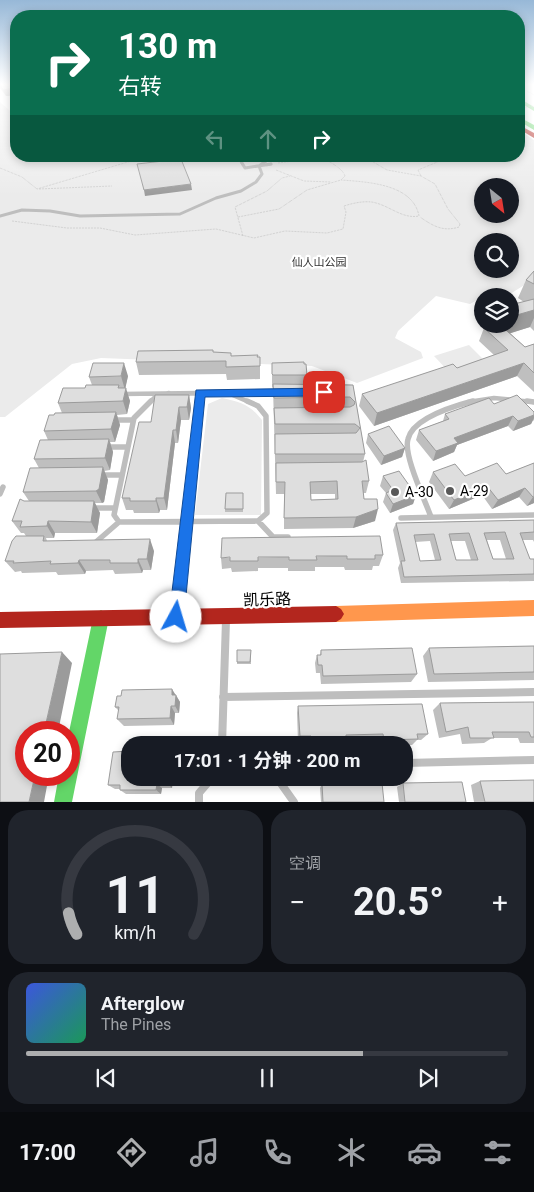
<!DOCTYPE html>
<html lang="zh">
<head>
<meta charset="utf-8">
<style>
	body { margin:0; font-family:Roboto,"Noto Sans SC",sans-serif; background:#20242c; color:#f1f3f6; height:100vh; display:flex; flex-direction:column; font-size:19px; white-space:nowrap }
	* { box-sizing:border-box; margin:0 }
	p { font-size:16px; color:#9ea1a6 }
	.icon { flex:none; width:28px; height:28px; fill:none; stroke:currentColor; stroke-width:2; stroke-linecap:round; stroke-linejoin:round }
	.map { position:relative; height:802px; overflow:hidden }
	.details { display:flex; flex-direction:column; gap:8px; padding:8px; background:#0d0f14; flex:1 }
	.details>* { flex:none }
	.guide { position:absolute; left:10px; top:10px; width:515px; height:152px; border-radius:20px; box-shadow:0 2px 8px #0003; background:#0b6e4f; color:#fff; overflow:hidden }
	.needle { width:32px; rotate:150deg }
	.controls { position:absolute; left:474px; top:178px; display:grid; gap:10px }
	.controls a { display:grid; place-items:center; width:45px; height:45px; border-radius:50%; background:#171b24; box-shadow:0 2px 8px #0003; font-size:25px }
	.speed { position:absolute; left:15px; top:721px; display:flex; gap:10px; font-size:25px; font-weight:700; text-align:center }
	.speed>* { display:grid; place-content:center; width:65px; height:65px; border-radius:50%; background:#171b24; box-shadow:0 2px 8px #0003; line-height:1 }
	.speed .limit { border:8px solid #d22; background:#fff; color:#111 }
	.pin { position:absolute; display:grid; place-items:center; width:42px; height:42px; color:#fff; margin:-21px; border-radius:10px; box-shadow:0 2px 8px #0006 }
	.me { position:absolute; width:55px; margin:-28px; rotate:6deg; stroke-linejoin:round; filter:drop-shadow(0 0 4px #0008) }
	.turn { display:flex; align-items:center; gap:18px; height:105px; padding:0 25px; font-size:22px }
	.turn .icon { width:65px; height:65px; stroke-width:2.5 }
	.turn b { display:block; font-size:35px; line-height:42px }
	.lanes { display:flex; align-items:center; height:48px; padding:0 25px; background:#0003; justify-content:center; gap:25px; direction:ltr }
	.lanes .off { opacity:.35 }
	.big { font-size:38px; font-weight:700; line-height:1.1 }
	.details .widget { flex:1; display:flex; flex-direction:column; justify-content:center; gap:8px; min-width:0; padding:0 18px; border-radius:20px; background:#20242c }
	.details .dial { align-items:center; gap:0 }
	.dial svg { height:130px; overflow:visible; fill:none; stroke:#363941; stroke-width:7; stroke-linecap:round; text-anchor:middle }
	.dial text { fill:#f1f3f6; stroke:none }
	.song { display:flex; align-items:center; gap:15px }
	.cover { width:60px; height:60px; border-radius:8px; background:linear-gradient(135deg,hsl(230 70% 55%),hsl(150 70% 35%)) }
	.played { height:5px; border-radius:2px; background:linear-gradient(90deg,#adaeaf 70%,#363941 70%) }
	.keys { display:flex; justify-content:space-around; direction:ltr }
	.heat { display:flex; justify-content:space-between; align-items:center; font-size:28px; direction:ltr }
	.details .tiles { flex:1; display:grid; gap:8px; grid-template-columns:1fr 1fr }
	.widget:last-child { grid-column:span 2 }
	.trip { position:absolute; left:121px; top:736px; width:292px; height:50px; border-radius:20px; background:#171b24; box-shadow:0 2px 8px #0003; font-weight:700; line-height:50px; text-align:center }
	.menu { display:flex; height:80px; justify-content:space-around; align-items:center; background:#090b0e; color:#9ea1a6 }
	.menu .icon { width:35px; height:35px }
	.menu .selected { color:#adaeaf }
	.menu b { font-size:22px; color:#f1f3f6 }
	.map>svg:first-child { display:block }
	.green { fill:#ebebeb; fill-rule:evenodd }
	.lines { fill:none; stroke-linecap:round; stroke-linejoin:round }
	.path { stroke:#b9b9b9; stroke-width:1; stroke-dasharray:0.5 1; stroke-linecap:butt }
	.lane-far4 { stroke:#bebebe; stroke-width:2.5 }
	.lane-far3 { stroke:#bebebe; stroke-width:3 }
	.lane-far2 { stroke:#bebebe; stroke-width:4.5 }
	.lane-far1 { stroke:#bebebe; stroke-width:5.5 }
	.lane { stroke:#bebebe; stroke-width:8 }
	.fast { fill:#63d668; fill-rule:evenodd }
	.slow { fill:#ff974d; fill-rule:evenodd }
	.jam { fill:#b3261e; fill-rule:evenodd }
	.path-bridge { stroke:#b9b9b9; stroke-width:1; stroke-dasharray:0.5 1; stroke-linecap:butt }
	.wall { fill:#bfbfbf; fill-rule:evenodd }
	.shaded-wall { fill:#9b9b9b }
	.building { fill:#dedede; stroke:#9b9b9b; fill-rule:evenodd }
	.route { fill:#1a73e8; stroke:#114b97 }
	.poi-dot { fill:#595959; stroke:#fff; stroke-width:2 }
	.labels { text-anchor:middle; stroke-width:4.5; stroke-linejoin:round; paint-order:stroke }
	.far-park-label { font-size:11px; fill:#313131; stroke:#fff }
	.poi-label { font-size:14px; fill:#000; stroke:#fff; text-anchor:start }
	.near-street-label { font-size:16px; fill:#000; stroke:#fff }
</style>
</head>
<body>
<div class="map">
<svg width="534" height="802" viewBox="0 0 534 802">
	<rect width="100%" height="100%" fill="#fff"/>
	<path class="green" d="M0,102L16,116V156H519V130L534,140V279L510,294H488L470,304L436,296L398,331L395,338L421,352L423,358L357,383L312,366L101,358L72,364L5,417H0ZM482,186H510V214H482ZM482,241H510V269H482Z
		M469,345L484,360L449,372L434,356Z
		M222,398C241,402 249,404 262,420L261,515H195L208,404Z"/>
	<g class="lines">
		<path class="path" d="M519,87L534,95
			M363,156L387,170L421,176L435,184L448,209L460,224L459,227C443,232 433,226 420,217
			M278,163L330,156
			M0,168L22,177L37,189L148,156
			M276,170L304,181L331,182
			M421,176L418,170L447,158L440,156
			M39,189L112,186
			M238,217L279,209L307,190L341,180L345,176C342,167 328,162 321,156
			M12,221L67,228H100L135,235L216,229L254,238L285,231L327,233L343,229L346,212L344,206C353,203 367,200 376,203C391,207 403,219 419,216C413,184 368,182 341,180
			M243,236L235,207L267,191L282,178L290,176"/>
		<path class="lane-far4" d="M238,157L243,165
			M261,165L271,158L270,156
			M267,165L271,164"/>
		<path class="lane-far3" d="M242,163L245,168L271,164
			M0,216L22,210L50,211L80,216L180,214L216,198L241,191L256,182L262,174L259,166L263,163"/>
		<path class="lane-far2" d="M228,393L249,402
			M122,394L278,392
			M150,402L156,396L169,393
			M199,402L200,393
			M468,402L494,398L534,402"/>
		<path class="lane-far1" d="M151,401L134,418L114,515L119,522L258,521L267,513L266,416L258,406L247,401
			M527,401L534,402
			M114,420H133
			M106,447H128
			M100,475H122
			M0,494L3,487
			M90,508H115
			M431,517C425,500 403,455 408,439C413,418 454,406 473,401
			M401,518L534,515
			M258,521L273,537H288
			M96,542L119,522
			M181,577L199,401"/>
		<path class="lane" d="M177,614L181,575
			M223,697L534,692
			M222,745L226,620
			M405,763L534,760
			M277,778L294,802
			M199,802V793L212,778"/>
		<path class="fast" d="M519,98L534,107V111L519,102Z
			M519,117L534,125V130L519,121Z
			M101,610L106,613L109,618L72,802H54L59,775H69V732L93,618L96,613Z"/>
		<path class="slow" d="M534,600V616L336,622L331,619L328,614L331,609L336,606Z"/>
		<path class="jam" d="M519,125L534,133V138L519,129Z
			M336,606L341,609L344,614L341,619L336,622L0,628V612Z"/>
		<path class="path-bridge" d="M519,108L534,106"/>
	</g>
	<path class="wall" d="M0,84H16V95L6,96L0,88Z
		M534,271V331L530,327L510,333L525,347L534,344V392L517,376L374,426L359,406L362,394L457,368L494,355L479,341L484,328L492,325L493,324H510L524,302L518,298L526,280Z
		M213,352L231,356L260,357V379L227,380L226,374L139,375L136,362Z
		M272,363L304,364L307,375V384L353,385L365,454L363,462L369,481L366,493H363L364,499L375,521L353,528L284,529V494H276L273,388L272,387ZM311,494H335V499L311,500Z
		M128,376L125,388L130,401L127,414L117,415L120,425L115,442H110L113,452L110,470L104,471L108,480L104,502L102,503H95L100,513L97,533H55L54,538H46L47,541L154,551L151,570H143L142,573L115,574L113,570L86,571L85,574L58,575L56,572L22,573L21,571L15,572L5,561L26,536L24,533H21L12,521L24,501H29L23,492L39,468L34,459L48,440L44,431L54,415L62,413L58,403L92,385L89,377Z
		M189,395L191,408L189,420H181L178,443H175L167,510H160L159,513H134L133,510H126L122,498L151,422Z
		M494,404L534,412V421L533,420L531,424L513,431L508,426L457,445L454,452L433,461L416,440L419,430L443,421L445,414Z
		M368,434L405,448L402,457L381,465L366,443Z
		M534,463V503L527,506L519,497L492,509L482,495L449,509L429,482L433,472L465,476L506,474Z
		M383,476L416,495L413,504L390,513L383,502L386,493L380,486Z
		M243,493V512H225V509Z
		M534,520V542L533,540H522L530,559H534V581L401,583L398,568L400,563L393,530L396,523ZM487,540H500L506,559H493ZM430,541L435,560L420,561L415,542ZM451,541H465L471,560H456Z
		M383,555L379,566H373L372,570H345L344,567H315V571H288V568H258V571L232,572L231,568L222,569L221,558Z
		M534,646V680L428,682L423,656L429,648Z
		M251,650V664H237V662Z
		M321,650L417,674L411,682L321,684L320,673H316L315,663L317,655H320Z
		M175,695H176L180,702L179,713H175L174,725L124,726L117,719L119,711L115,707Z
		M534,702V743H520L518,738H492L484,743L462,744L460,734L439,738L433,710L440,703Z
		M298,706L428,734L421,740H417L412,745H379L378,740L346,741L344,745H310L309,742H298L297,713Z
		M173,778L172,788H162L161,794H126L120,790V789H115L108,785Z
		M480,781L534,802H474L471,785Z
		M403,783L466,802H399L397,787Z
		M322,784L384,802H321L320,788Z"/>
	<path class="shaded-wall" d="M16,88V95L6,96L3,90Z
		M191,184L192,190L145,196L144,190Z
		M534,310V318L530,327L502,336L507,324H510V317Z
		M124,363L128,376L125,390L121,376Z
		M524,363L517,376L374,426L377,413Z
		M126,388L130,401L127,414L123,401Z
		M189,395L191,408L189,420L187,407Z
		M179,407L181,420L178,443L176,430Z
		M116,412L120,425L115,442L111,429Z
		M534,415V418L531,424L513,431L518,421Z
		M513,416L508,426L457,445L454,452L433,461L436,451L454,438Z
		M173,430L175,443L167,510L164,498Z
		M109,439L113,452L110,470L105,458Z
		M405,448L402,457L381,465L384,456Z
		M103,467L108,480L104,502L102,503L96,491Z
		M487,486L482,495L449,509L454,500Z
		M525,488L519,497L492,509L498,500Z
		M416,495L413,504L390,513L393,504Z
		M533,497H534V503L527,506Z
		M156,498L160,510L159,513L156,501Z
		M94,501L100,513L97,533L91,522Z
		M378,509L375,521L353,528L356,517Z
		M48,521L55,533L54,538L47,526Z
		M150,539L154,551L151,570L147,559Z
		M138,559L143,570L142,573L138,563Z
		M79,560L86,571L85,574L78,563Z
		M62,652L72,663L58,732H44Z
		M172,689L180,702L179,713L175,706L172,695Z
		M171,706L175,713L174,725L170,718Z
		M35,775H49L44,802H29Z
		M168,778H173L172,788L168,784Z
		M157,784L162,788L161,794L156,790Z"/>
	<path class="building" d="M0,84H16V88L3,90Z
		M181,159L191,184L144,190L137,164Z
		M534,271V284L526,280Z
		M534,299V310L510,317V305Z
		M497,324H499L525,347L534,344V373L524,363L377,413L362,394L453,364L457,368L508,350L484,328Z
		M213,350V352L231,353V356L258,355L257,357H260V366L226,367V361L136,362L138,351Z
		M304,362V364H306L307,375H273L272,374V363Z
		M93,363H124L121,376L89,377Z
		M273,384L353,385L365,454H275V434L356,433L360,428L355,424H275L274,408L350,407L354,405L355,402L350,397L274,398Z
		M86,385H119L118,388H126L123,401L58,403L63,388H85Z
		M155,395H189L187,407H179L176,430H173L164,498H156V501H130V498H122L139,422H151Z
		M517,395L534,412V415L518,421L513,416L454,438L458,443L436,451L419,430L449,419L445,414L489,398L494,404Z
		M116,412L111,429L44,431L49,415H54L55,413Z
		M389,426L405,448L384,456L368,434Z
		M109,439L105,458L34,459L40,440Z
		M366,460L369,481H362L364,499H377L378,509L356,517L284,518L285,482H276V463L362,462ZM337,481L338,499L311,500L310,482Z
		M497,463L506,474L534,463V497H533L525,488L498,500L487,486L454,500L433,472L455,464L465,476Z
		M103,467L99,489L96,491L23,492L30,468Z
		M399,471L416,495L393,504L386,493L393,490L383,476Z
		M226,493H243V509H225Z
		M20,499L24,501H94L91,522L48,521L47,526L20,527L22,521H12Z
		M534,520V532L520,533L530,559H534V574L404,577L401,561H405L396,523ZM505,532L514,559H493L484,533ZM469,533L478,560H456L449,534ZM434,534L441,560L420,561L414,535Z
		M16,536H44L43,541L150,539L147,559H138V563H110V560H79L78,563L50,564L51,561L13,563L14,561H5L12,541Z
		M380,536L383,555H375V559H347V556H316L317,560H289V557H258V561H230V557L221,558L222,538Z
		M534,646V672L434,674L429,648Z
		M412,648L417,674L323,676L322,665H318L317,655H321V650Z
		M237,650H251L250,662H237Z
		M62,652L44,732H26V775H35L29,802H0V654Z
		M172,689V695H176L175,706H171L170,718L117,719L119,707H115L117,696H121L122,690Z
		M534,702V737H531L529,732H492L494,738H470L468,727L446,732L440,703Z
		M422,704L428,734H417L418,739L384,740L383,734L346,735V741H312L311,736H300L298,706Z
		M130,751V778H168V784H157L156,790H120V785H108L113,752Z
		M534,780V802H485L480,781Z
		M462,782L466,802H405L403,783Z
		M382,783L384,802H323L322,784Z"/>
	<linearGradient id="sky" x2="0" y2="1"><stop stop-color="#97b8d7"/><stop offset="0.43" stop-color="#fff"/><stop offset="1" stop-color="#fff" stop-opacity="0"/></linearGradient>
	<rect width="534" height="196" fill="url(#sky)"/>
	<path class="route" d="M324,388L330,392L324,396L205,397L184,617L182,623L176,625L171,623L169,617L196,390Z"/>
	<g class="poi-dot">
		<circle cx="450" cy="491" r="5"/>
		<circle cx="395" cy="492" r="5"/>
	</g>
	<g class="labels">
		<g class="far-park-label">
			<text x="319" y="266">仙人山公园</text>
		</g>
		<g class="poi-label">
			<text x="460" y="496">A-29</text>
			<text x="405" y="497">A-30</text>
		</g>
		<g class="near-street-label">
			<text transform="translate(267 599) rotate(-2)" y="6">凯乐路</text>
		</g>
	</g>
</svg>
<div class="controls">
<a><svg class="needle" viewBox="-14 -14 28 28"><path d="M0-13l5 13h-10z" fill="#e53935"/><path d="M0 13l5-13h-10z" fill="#9ea1a6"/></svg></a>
<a><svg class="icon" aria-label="search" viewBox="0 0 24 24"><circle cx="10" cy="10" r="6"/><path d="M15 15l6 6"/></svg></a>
<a><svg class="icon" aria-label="layers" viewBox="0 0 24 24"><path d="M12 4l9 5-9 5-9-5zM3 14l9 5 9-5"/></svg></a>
</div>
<div class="speed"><div class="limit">20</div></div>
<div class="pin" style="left:324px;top:392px;background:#d93025"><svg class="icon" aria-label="arrive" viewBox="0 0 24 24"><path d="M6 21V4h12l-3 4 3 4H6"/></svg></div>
<svg class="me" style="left:176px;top:617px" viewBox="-20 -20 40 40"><circle r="19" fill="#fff"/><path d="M0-13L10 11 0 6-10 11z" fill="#1a73e8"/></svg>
<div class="trip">17:01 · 1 分钟 · 200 m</div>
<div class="guide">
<div class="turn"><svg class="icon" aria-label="right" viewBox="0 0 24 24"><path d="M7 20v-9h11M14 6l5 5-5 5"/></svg><div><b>130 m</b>右转</div></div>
<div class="lanes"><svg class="icon off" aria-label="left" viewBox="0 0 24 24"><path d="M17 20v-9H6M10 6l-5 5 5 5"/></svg><svg class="icon off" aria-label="ahead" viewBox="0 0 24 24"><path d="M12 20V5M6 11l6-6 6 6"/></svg><svg class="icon" aria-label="right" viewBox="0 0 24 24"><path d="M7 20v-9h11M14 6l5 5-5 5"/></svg></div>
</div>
</div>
<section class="details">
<div class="tiles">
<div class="widget dial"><svg viewBox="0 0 100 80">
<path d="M14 69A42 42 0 1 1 86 69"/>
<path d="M14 69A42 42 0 0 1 9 56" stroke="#adaeaf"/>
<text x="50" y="56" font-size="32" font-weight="700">11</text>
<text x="50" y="72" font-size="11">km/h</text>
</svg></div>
<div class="widget"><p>空调</p>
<div class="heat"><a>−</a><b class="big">20.5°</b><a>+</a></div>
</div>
<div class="widget">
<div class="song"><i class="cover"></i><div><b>Afterglow</b><p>The Pines</p></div></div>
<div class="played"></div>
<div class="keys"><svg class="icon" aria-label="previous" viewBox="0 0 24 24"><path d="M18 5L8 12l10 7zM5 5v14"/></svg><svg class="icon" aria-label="pause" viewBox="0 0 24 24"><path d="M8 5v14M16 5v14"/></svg><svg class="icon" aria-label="next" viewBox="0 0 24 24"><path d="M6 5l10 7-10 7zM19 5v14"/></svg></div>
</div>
</div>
</section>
<nav class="menu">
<b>17:00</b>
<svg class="icon selected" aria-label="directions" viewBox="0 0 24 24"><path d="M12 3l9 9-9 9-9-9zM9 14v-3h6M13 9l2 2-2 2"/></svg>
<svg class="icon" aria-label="music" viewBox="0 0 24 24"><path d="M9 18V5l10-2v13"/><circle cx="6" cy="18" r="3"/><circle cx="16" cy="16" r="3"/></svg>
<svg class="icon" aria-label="phone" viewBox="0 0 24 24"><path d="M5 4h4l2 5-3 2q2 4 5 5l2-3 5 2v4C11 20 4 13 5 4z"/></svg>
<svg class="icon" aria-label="climate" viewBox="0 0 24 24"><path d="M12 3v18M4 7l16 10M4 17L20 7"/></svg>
<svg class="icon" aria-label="car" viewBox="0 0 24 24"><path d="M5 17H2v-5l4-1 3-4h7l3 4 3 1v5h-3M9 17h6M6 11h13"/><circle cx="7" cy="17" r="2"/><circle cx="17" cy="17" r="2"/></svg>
<svg class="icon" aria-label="filters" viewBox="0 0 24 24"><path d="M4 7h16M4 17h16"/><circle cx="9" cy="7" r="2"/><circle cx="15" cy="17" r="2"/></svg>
</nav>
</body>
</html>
